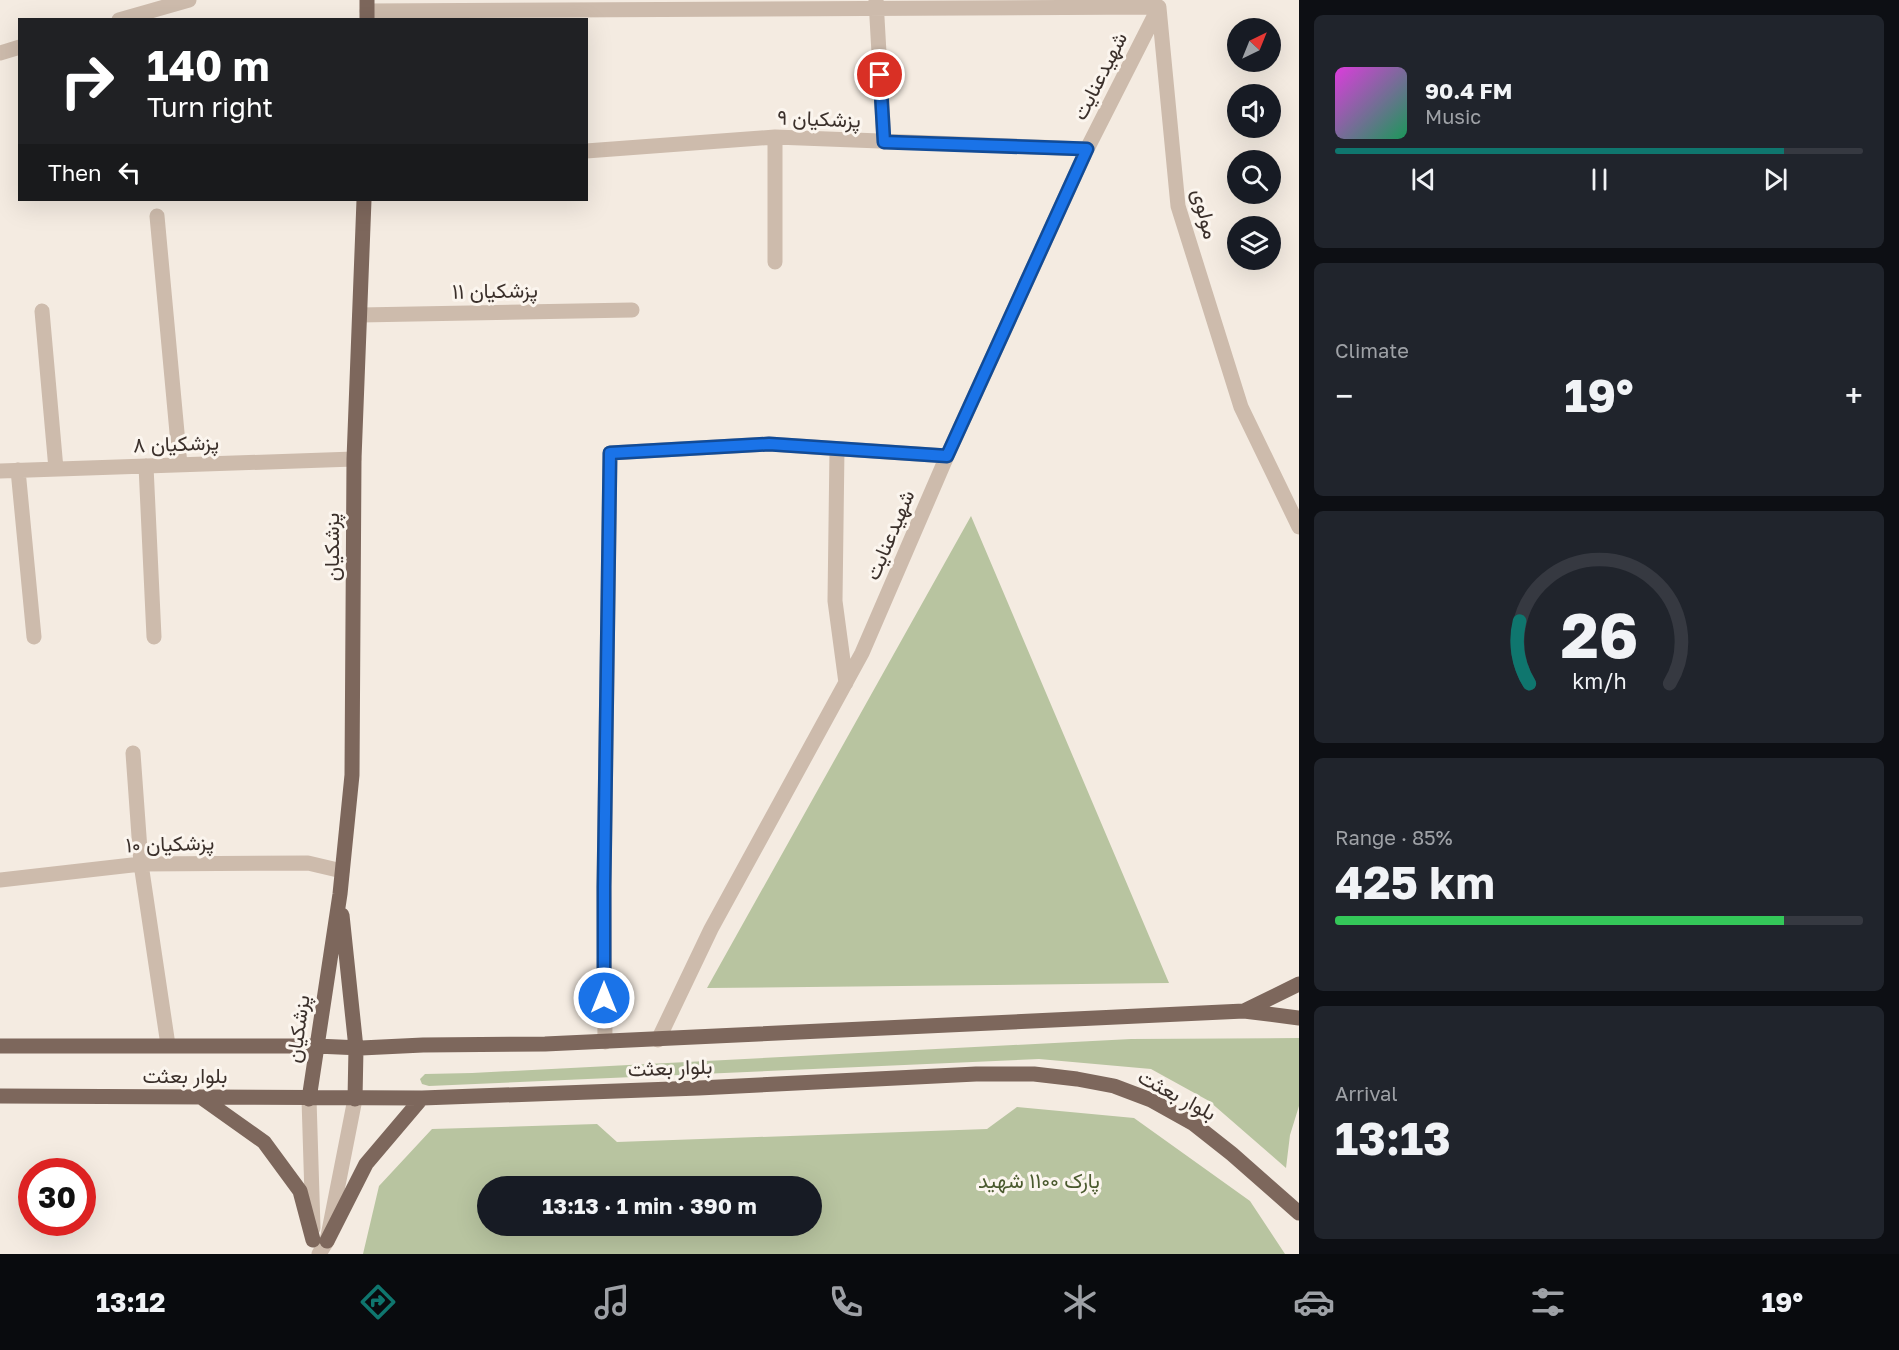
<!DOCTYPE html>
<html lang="en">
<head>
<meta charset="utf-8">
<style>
	body { margin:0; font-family:"Golos Text",Vazirmatn,sans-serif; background:#20242c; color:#f1f3f6; height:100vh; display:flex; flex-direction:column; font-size:22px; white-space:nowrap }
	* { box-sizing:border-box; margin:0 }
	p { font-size:20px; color:#9ea1a6 }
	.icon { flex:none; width:33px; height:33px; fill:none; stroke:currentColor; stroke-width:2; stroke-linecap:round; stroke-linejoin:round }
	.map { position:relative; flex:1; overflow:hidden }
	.panel { display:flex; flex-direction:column; gap:15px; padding:15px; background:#0d0f14; width:600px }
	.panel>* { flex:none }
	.banner { position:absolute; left:18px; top:18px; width:570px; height:183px; border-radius:0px; box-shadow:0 6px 24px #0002; background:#202124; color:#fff; overflow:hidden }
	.needle { width:39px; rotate:43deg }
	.fabs { position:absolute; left:1227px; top:18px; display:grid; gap:12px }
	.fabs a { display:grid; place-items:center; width:54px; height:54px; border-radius:50%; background:#171b24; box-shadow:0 6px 24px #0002; font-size:30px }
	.speed { position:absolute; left:18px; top:1158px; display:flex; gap:12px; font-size:30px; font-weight:700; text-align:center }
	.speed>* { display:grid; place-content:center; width:78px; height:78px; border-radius:50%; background:#171b24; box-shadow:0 6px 24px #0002; line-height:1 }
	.speed .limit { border:9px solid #d22; background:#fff; color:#111 }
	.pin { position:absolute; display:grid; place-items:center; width:51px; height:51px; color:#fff; margin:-26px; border:3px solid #fff; border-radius:50%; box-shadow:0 2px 6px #0007 }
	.me { position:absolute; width:66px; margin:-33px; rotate:0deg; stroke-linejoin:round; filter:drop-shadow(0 0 4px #0008) }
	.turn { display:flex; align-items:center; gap:21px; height:126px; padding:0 30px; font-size:27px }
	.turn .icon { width:78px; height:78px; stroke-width:2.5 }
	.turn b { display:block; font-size:42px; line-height:51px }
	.then { display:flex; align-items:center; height:57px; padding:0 30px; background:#0003; gap:12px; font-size:22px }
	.big { font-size:45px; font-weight:700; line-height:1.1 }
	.panel .card { flex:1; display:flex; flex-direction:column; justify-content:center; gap:9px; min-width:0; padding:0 21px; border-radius:9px; background:#20242c }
	.panel .dial { align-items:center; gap:0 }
	.dial svg { height:156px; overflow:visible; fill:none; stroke:#363941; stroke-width:7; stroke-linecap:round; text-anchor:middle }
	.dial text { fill:#f1f3f6; stroke:none }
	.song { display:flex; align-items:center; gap:18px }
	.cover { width:72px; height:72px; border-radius:9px; background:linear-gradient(135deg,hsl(300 70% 55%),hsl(150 70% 35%)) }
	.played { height:6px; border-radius:3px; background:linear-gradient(90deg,#0f766e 85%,#363941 85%) }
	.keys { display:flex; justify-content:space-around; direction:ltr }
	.heat { display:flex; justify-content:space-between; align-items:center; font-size:33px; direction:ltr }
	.charge { height:9px; border-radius:4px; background:linear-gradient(90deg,#34c759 85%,#363941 0) }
	.trip { position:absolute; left:477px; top:1176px; width:345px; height:60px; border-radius:30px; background:#171b24; box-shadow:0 6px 24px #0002; font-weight:700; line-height:60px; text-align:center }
	.tab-bar { display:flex; height:96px; justify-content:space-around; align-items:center; background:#090b0e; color:#9ea1a6 }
	.tab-bar .icon { width:42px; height:42px }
	.tab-bar .selected { color:#0f766e }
	.tab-bar b { font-size:27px; color:#f1f3f6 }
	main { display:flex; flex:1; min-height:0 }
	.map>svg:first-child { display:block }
	.green { fill:#b8c4a0; fill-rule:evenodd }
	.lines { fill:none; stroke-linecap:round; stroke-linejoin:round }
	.minor { stroke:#cdbbac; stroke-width:15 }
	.major { stroke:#7d675c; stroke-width:15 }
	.route-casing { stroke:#114b97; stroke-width:15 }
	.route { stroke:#1a73e8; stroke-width:10 }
	.labels { text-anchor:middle; stroke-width:6; stroke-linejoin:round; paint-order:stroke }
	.street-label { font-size:21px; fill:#3b302b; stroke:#fbf5ee }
	.park-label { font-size:21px; fill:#4a5a2e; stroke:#fbf5ee }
</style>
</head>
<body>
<main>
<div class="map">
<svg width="1299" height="1254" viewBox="0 0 1299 1254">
	<rect width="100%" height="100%" fill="#f4ebe1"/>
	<path class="green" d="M971,516L1169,983L707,988Z
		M1299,1038V1106L1290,1135L1286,1168L1209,1101L1151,1069L1039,1059L429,1086L422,1084L420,1079L425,1074L472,1073L1131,1039Z
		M1017,1107L1134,1118L1250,1201L1285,1254H363L379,1186L432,1129L597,1124L617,1142L987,1129ZM488,1186H812V1226H488Z"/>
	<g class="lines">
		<path class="minor" d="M876,0L884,142
			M1159,8L1178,206L1241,407L1299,527
			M367,11L1159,7L1087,149L947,456L862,653L711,929L658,1040
			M119,20L189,0
			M0,53L20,47
			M586,151L775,137L1087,149
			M157,216L180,465
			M775,262V137
			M42,311L56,469
			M360,315L632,310
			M837,449L835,601L846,683
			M146,466L154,637
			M18,470L34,637
			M0,471L354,459
			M133,753L141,864L168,1045
			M0,880L141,864L308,863L342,871
			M605,1042L604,887L610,453L769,444L947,456
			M309,1099L313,1228
			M319,1254L327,1241L355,1099"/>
		<path class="major" d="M367,20V0
			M342,915L356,1048L355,1099
			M1244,1011L1299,984
			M0,1046H316L361,1048L423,1045L545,1044L1244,1011L1299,1018
			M0,1096L422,1098L699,1088L976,1074H1034L1077,1079L1114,1086L1151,1100L1194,1124L1232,1154L1299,1213
			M202,1098L264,1142L300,1191L313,1240
			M309,1099L340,894L352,775L354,459L364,200
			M327,1241L366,1164L422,1098"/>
	</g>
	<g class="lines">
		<g class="route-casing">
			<path id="route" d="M604,998V887L610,453L769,444L947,456L1087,149L884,142L880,75"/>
		</g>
		<use href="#route" class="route"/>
	</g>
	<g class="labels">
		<g class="street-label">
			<text transform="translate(1100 76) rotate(-63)" y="7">شهیدعنایت</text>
			<text transform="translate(819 119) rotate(2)" y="7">پزشکیان ۹</text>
			<text transform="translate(1205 214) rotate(76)" y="7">مولوی</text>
			<text transform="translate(495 291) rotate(-1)" y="7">پزشکیان ۱۱</text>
			<text transform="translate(176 444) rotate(-2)" y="7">پزشکیان ۸</text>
			<text transform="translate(890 535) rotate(-67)" y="7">شهیدعنایت</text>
			<text transform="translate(332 547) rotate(-90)" y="7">پزشکیان</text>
			<text transform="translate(170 844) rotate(-2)" y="7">پزشکیان ۱۰</text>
			<text transform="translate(298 1029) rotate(-82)" y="7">پزشکیان</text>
			<text transform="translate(670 1068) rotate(-2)" y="7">بلوار بعثت</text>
			<text x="185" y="1083">بلوار بعثت</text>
			<text transform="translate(1177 1095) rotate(28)" y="7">بلوار بعثت</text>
		</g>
		<g class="park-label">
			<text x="1039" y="1188">پارک ۱۱۰۰ شهید</text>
		</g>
	</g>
</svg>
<div class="fabs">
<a><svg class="needle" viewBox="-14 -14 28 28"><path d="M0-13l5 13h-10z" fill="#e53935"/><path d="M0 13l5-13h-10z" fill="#9ea1a6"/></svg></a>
<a><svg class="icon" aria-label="sound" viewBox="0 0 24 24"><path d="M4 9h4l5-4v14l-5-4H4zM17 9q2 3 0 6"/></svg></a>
<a><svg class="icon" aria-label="search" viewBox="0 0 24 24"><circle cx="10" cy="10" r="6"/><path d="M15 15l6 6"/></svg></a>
<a><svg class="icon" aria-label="layers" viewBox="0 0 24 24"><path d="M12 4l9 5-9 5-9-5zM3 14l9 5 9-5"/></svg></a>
</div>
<div class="speed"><div class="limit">30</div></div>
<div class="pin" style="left:880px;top:75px;background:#d93025"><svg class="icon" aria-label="arrive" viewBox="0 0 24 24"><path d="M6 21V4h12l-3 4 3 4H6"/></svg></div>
<svg class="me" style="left:604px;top:998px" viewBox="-20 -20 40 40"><circle r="17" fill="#1a73e8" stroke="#fff" stroke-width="3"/><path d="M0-11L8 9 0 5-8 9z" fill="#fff"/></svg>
<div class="trip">13:13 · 1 min · 390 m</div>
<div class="banner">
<div class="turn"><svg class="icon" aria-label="right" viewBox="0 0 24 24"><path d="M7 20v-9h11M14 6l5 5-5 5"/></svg><div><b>140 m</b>Turn right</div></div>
<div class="then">Then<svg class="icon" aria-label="left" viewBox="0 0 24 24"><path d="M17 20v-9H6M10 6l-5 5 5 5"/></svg></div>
</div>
</div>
<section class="panel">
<div class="card">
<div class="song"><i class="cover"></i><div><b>90.4 FM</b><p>Music</p></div></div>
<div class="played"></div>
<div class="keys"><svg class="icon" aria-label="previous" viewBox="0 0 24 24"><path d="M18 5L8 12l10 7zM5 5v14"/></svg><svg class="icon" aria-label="pause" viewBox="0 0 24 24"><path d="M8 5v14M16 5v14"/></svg><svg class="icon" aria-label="next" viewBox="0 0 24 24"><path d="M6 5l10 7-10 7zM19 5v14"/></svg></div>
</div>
<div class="card"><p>Climate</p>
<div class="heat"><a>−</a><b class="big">19°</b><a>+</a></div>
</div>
<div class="card dial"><svg viewBox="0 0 100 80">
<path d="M14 69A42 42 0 1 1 86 69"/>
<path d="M14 69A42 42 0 0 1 9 37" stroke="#0f766e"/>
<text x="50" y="56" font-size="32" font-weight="700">26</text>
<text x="50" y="72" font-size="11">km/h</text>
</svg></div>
<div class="card"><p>Range · 85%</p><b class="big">425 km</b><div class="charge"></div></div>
<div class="card"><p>Arrival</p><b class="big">13:13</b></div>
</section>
</main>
<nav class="tab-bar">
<b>13:12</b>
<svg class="icon selected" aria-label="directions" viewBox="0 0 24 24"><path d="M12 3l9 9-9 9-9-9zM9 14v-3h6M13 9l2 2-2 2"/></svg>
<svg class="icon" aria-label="music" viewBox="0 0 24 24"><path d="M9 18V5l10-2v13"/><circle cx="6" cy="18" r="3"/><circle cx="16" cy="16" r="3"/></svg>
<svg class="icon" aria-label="phone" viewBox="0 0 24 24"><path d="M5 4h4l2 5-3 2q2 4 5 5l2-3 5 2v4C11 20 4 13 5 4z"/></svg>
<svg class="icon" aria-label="climate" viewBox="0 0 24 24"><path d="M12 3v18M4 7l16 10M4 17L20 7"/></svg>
<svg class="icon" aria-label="car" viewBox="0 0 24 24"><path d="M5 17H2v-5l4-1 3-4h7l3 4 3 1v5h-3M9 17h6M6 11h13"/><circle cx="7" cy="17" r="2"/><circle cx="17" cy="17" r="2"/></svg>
<svg class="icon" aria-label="filters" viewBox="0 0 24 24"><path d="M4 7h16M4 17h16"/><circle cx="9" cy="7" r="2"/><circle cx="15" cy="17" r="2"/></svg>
<b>19°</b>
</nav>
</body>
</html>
